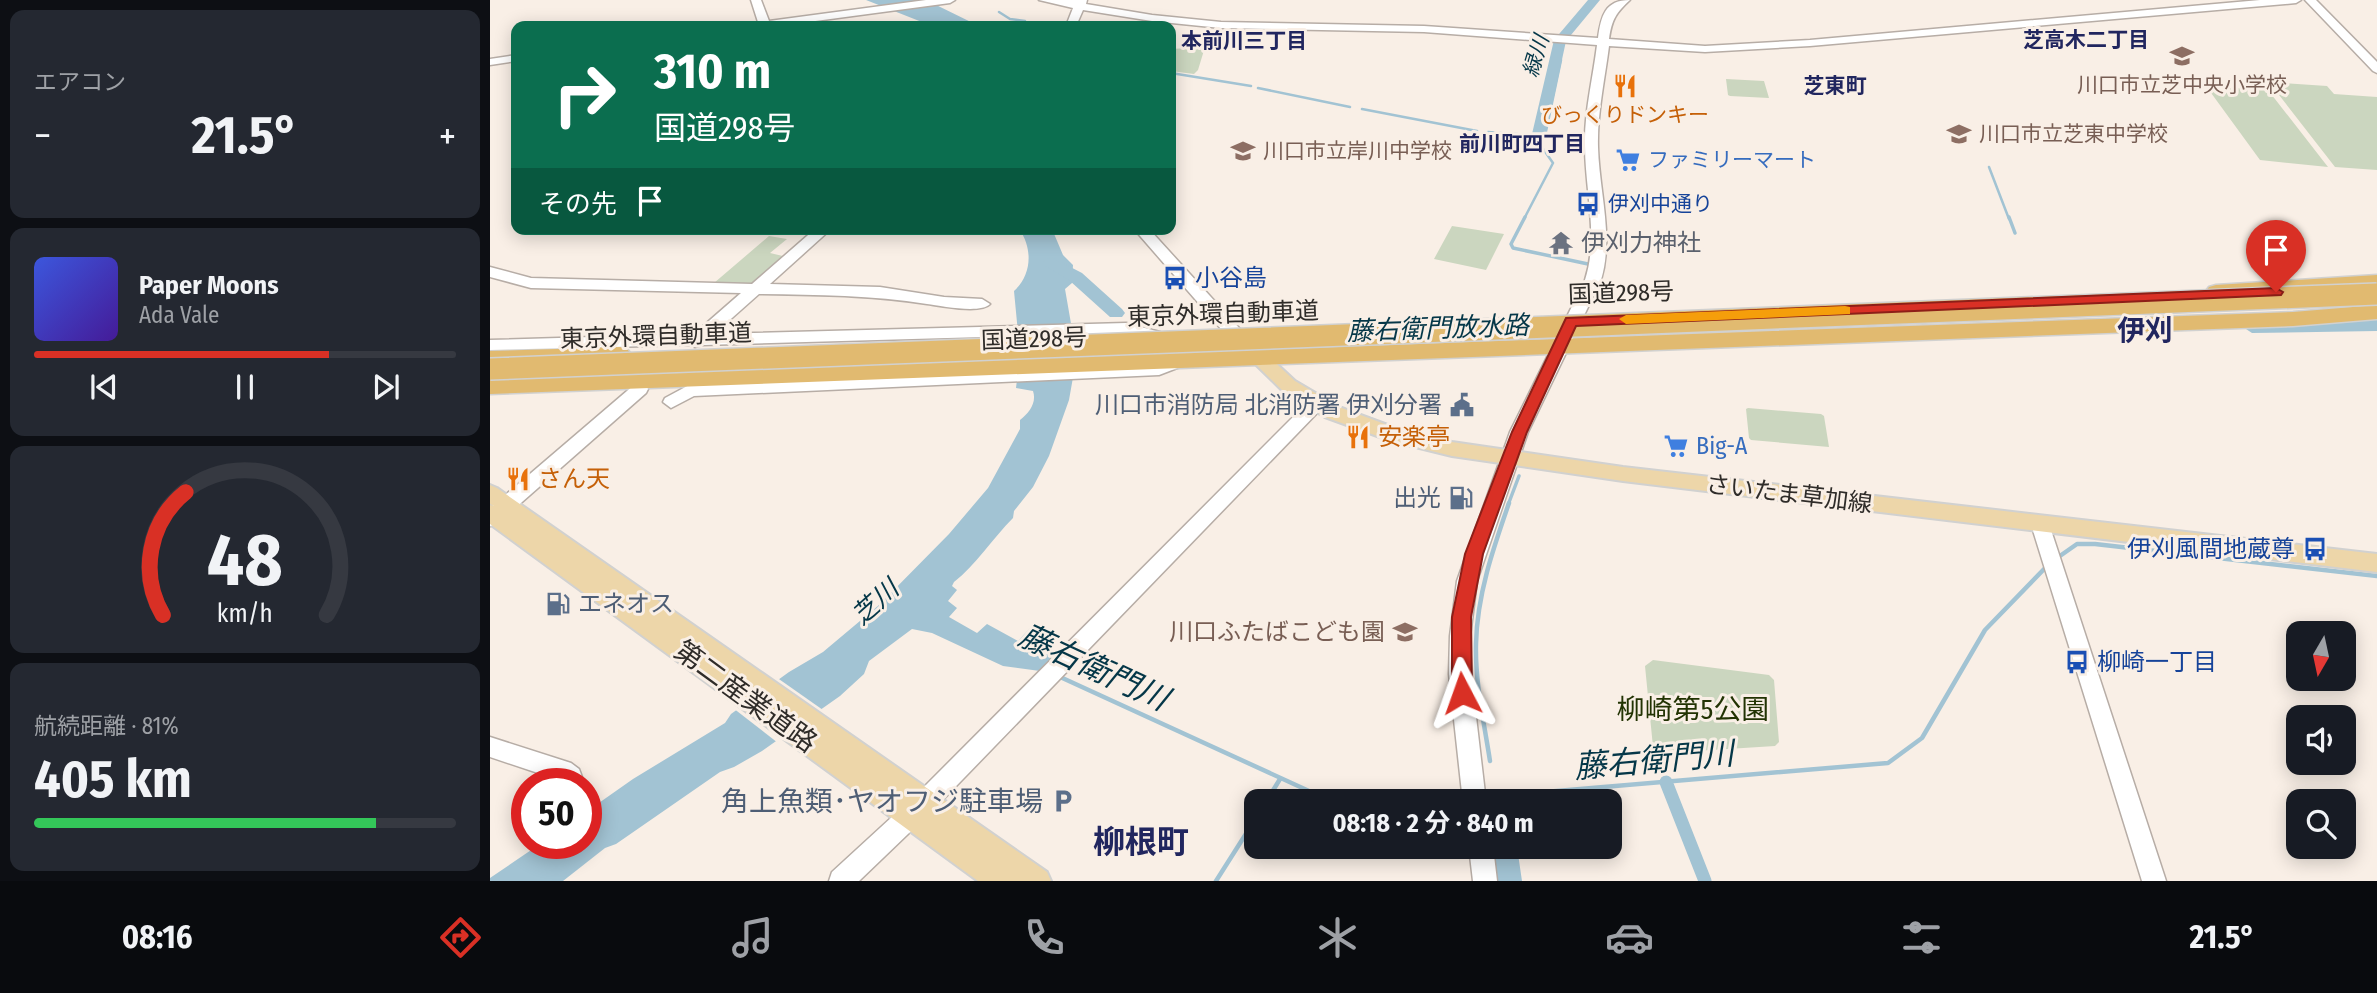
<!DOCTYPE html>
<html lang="ja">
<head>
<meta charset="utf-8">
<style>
	body { margin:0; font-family:"Fira Sans Condensed","Noto Sans JP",sans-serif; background:#242831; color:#f1f3f6; height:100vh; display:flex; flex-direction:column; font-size:26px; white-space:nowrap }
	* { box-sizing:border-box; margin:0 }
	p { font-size:23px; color:#9ea1a6 }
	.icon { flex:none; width:38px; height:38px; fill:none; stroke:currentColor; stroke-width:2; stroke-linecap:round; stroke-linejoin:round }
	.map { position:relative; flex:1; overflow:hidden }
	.sheet { display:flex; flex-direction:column; gap:10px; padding:10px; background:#0d0f14; width:490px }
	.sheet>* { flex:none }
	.hud { position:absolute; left:21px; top:21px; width:665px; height:214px; border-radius:14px; box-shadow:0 4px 18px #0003; background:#0b6e4f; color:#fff; overflow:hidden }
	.needle { width:46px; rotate:189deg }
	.fabs { position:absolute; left:1796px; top:621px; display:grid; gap:14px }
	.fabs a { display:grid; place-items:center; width:70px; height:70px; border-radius:14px; background:#171b24; box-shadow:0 4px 18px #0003; font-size:35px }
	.speed { position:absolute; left:21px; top:768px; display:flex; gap:14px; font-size:35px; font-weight:700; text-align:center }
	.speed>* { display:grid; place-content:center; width:91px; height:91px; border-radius:50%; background:#171b24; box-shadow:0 4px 18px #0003; line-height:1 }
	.speed .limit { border:10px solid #d22; background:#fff; color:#111 }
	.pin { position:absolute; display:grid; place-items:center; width:60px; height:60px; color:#fff; margin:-72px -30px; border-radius:50% 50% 50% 0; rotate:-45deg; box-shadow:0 0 7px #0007 }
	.pin .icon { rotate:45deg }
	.me { position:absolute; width:77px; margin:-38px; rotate:356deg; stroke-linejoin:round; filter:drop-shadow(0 0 5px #0008) }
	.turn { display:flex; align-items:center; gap:24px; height:147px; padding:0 28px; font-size:32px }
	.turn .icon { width:91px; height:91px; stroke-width:2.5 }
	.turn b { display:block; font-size:49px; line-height:60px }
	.then { display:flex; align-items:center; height:66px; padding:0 28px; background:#0003; gap:14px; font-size:26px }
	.big { font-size:52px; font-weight:700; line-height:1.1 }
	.sheet .card { flex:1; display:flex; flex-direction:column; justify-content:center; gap:10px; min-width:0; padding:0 24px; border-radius:14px; background:#242831 }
	.sheet .dial { align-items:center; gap:0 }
	.dial svg { height:182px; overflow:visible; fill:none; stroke:#363941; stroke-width:7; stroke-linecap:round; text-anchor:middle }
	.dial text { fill:#f1f3f6; stroke:none }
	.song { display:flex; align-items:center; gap:21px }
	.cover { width:84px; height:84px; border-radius:10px; background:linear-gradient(135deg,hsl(230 70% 55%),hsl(260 70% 35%)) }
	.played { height:7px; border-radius:4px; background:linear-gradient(90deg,#d93025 70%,#363941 70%) }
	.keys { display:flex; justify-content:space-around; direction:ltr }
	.heat { display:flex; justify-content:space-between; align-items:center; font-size:38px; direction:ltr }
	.charge { height:10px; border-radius:5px; background:linear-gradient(90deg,#34c759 81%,#363941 0) }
	.trip { position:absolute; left:754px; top:789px; width:378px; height:70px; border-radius:14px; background:#171b24; box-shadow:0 4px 18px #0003; font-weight:700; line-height:70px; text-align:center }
	.tab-bar { display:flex; height:112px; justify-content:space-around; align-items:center; background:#090b0e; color:#9ea1a6 }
	.tab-bar .icon { width:49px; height:49px }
	.tab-bar .on { color:#d93025 }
	.tab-bar b { font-size:32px; color:#f1f3f6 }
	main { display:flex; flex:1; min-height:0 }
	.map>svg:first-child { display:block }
	.green { fill:#cbd6bf }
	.water { fill:#a2c3d3 }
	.pier { fill:#f9efe6 }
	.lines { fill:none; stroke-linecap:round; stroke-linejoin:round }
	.stream-far2 { stroke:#a2c3d3; stroke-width:2.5 }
	.stream-far1 { stroke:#a2c3d3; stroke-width:3.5 }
	.stream { stroke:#a2c3d3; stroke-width:4.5 }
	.canal { stroke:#a2c3d3; stroke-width:13 }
	.river { fill:#a2c3d3; fill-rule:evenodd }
	.secondary-casing { stroke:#b7ada6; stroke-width:3 }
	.primary-casing { stroke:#d1d1d0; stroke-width:4 }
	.highway-casing { stroke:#d1d1d0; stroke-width:3 }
	.secondary { fill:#fff; fill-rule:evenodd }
	.primary { fill:#edd6a9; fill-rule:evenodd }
	.highway { fill:#e1ba70; fill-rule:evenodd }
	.highway-bridge-casing { stroke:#d1d1d0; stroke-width:24; stroke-linecap:butt }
	.highway-bridge { stroke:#e1ba70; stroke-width:21 }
	.route { fill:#d93025; stroke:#8d1f18; stroke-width:2 }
	.slow { fill:#f59e0b }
	.labels { text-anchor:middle; stroke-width:6; stroke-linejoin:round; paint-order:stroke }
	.far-neighbourhood-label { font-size:21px; font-weight:bold; fill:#21265f; stroke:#f9efe6 }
	.far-water-label { font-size:21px; font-style:italic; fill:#053748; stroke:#f9efe6 }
	.far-education-label { font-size:21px; fill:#785e54; stroke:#f9efe6; text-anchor:start }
	.far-food-label { font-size:21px; fill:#c56008; stroke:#f9efe6 }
	.far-shop-label { font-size:21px; fill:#366cbe; stroke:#f9efe6; text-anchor:start }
	.far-transit-label { font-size:21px; fill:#164399; stroke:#f9efe6; text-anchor:start }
	.worship-label { font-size:24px; fill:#5b616d; stroke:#f9efe6; text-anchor:start }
	.transit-label { font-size:24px; fill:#164399; stroke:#f9efe6; text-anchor:start }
	.street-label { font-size:24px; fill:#2f2c29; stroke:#f9efe6 }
	.service-label { font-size:24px; fill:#4e5e75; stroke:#f9efe6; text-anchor:end }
	.food-label { font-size:24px; fill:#c56008; stroke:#f9efe6; text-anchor:start }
	.shop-label { font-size:24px; fill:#366cbe; stroke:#f9efe6; text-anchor:start }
	.education-label { font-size:24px; fill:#785e54; stroke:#f9efe6; text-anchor:end }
	.water-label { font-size:26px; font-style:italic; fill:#053748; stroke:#f9efe6 }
	.quarter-label { font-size:28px; font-weight:bold; fill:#21265f; stroke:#f9efe6 }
	.near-street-label { font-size:28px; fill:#2f2c29; stroke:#f9efe6 }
	.near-park-label { font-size:28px; fill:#223303; stroke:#f9efe6 }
	.near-service-label { font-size:28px; fill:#4e5e75; stroke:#f9efe6; text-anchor:end }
	.near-water-label { font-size:32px; font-style:italic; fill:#053748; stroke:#f9efe6 }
	.near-neighbourhood-label { font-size:32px; font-weight:bold; fill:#21265f; stroke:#f9efe6 }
</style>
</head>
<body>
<main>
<section class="sheet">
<div class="card"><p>エアコン</p>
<div class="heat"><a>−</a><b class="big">21.5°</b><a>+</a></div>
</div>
<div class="card">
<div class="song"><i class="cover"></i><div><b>Paper Moons</b><p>Ada Vale</p></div></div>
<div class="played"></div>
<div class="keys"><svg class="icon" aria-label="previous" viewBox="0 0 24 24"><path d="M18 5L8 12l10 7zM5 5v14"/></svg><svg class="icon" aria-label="pause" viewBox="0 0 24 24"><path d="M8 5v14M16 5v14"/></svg><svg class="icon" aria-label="next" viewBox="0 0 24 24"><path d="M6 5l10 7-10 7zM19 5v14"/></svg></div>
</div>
<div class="card dial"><svg viewBox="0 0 100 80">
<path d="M14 69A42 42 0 1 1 86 69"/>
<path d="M14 69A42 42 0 0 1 24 15" stroke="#d93025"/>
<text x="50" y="56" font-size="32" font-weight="700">48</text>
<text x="50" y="72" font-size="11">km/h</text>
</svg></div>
<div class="card"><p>航続距離 · 81%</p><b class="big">405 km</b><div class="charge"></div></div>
</section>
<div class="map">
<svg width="1887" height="881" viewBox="0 0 1887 881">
	<rect width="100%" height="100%" fill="#f9efe6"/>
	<path class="green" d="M715,47L708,70L704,74L681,71V49Z
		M1236,79L1274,81L1279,98L1240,96L1238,95Z
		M1779,82L1837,86L1844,94L1887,97V170L1845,167Z
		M1716,86L1778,90L1838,167L1770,160Z
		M962,226L1014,234L996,270L944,259Z
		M279,236L297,239L280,253L297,257L266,284L224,283Z
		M1258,408L1331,414L1334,416L1339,447L1261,440L1259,438L1256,409Z
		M1163,660L1279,675L1284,680L1289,742L1285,746L1174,753L1163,747L1155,666Z"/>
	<path class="water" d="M376,0H436L489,26H442Z
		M529,229H562L573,255L583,265L582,283L575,289L583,335L585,366L579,400L559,456L543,487L524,511L523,518C503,538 485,566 464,582L462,586L467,590L458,601L467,608L459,617L487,633L497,624L528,641L540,628L553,644L568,654L550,671L513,666L442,633L422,629L379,661L374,674L350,696L272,751L244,767L230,772L126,844L115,848L73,881H0V878L50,844H96V812L143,779L235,723L241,714L299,672L333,652L389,605L459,534L498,488L530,429V420C539,413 547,403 543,391L526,388L530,354L524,291C542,275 543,248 529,229Z"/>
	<path class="pier" d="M286,677L333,710L288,743L243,708Z"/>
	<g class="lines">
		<path class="stream-far2" d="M509,12L520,19L535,21
			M1071,60L1055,136L1092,138
			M681,73L761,86
			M768,88L860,107
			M872,109L987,131
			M998,132L1038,135
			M1499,167L1519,219
			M1034,219L1063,163L1049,143V137"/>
		<path class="stream-far1" d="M1035,217L1021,244L1023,248L1098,264
			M1519,217L1525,233
			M1018,505L1029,476"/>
		<path class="stream" d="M1567,558L1587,544H1605L1887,576
			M568,676L843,802
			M1000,761C994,722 985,683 986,644C987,595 1003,549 1019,503
			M994,797L1398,763L1432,738L1495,630L1558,565
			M776,802L790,779
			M933,802L976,798
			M726,881L766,818"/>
		<path class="canal" d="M1176,782L1215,881"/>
		<path class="river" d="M1098,0H1110L1076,41L1056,134L1054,137H1044L1042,134L1064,40Z
			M561,257L592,273L632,309L635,313L632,317H620L580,281L555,266L553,262Z
			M1887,319V331L1762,333L1753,327L1762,321Z
			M1001,847H1027L1032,881H1006Z"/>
		<g class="secondary-casing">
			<path id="secondary" d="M261,0H271L279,21L436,0H465L460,3L288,26H260L268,22Z
				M549,0H597L596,4L662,15L731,22L934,26L1108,38C1111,16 1115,0 1140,0C1126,13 1122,19 1119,39L1215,46L1320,40L1770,0H1811L1806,3L1320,46L1215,52L1119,46C1115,78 1107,114 1108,147C1109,191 1124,237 1111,280L1038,432L987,581L980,636L981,674L996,802H973L959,674L960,636L967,581L1020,432L1095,280C1109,237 1095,191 1095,146C1094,113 1103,78 1107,45L934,32L731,28L662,21L593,10L586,26H576L583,8Z
				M1815,0H1826L1887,62V73L1883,71Z
				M26,55V61L0,65V59Z
				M325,229H341L280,284L390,287L454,297L492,299L500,304C491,314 451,306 437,304C381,295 326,295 269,294L224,334L636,323L670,332L672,336L664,341L636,333L212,345L205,347L199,345L0,350V340L204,334L251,293L41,288L0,277V267L41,278L262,284Z
				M644,229H659L750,329L752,333L750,337H738Z
				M689,355L695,357L697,361L695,365L669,375L204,396L181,408L173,402L175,398L201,384L667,363Z
				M150,383L156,385L158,389L156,393L7,524L0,526V508L144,385Z
				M826,398L834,404L832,408L443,810L369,881H339L342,872L427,794L820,400Z
				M1550,517L1557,519L1559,524L1676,881H1652L1541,524L1543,519Z
				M0,737L81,763L89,769L92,777L89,784H72L66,779L0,757Z
				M979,847H1003L1007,881H983Z"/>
		</g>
		<g class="primary-casing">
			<path id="primary" d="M758,341L764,343L805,381L849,407L911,430L962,442L1133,467L1887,554V572L1133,481L962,456L901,441L835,417L793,391L752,351L749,347Z
				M0,485L7,488L557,872L561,881H488L0,524V505L4,506L0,504Z"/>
		</g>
		<g class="highway-casing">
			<path id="highway" d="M1887,275V287L1726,297L1719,295L1716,291L1719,287L1726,285Z
				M1887,305V319L1803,326L0,394V378L1803,312Z
				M130,347L137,349L141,354L137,359L0,365V351Z"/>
		</g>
		<use href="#secondary" class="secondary"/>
		<use href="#primary" class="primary"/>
		<use href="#highway" class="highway"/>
		<g class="highway-bridge-casing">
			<path id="highway-bridge" d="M0,369L1887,294"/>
		</g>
		<use href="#highway-bridge" class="highway-bridge"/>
	</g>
	<path class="route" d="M1786,288L1793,292L1791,295L1086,326L1037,432L993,554L981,617L982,693L979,699L972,701L965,699L962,693V617L975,554L1022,432L1076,318Z"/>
	<path class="slow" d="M1355,306L1360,307V314L1136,324L1129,319L1136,315Z"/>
	<defs>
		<g id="school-bare" transform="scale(1.89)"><path d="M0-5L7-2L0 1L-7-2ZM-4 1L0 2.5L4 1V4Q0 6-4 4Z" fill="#8d6e63" stroke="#f9efe6" stroke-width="2.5" paint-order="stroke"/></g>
		<g id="restaurant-bare" transform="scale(1.89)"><path d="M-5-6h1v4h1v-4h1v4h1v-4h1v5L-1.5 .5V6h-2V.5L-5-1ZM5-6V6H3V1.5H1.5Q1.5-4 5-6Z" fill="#e8710a" stroke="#f9efe6" stroke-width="2.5" paint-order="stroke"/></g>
		<g id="supermarket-bare" transform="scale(1.89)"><path d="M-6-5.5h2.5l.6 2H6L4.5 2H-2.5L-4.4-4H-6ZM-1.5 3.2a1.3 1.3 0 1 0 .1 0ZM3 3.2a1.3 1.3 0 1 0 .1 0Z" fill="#3f7fe0" stroke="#f9efe6" stroke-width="2.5" paint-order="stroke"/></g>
		<g id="bus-bare" transform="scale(1.89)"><path d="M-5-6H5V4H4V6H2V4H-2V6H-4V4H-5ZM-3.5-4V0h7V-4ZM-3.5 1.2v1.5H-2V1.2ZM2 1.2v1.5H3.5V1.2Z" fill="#1a4fb4" stroke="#f9efe6" stroke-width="2.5" paint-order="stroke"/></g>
		<g id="temple-bare" transform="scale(1.89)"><path d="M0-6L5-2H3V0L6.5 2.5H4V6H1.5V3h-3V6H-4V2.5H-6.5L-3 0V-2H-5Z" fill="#6b7280" stroke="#f9efe6" stroke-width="2.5" paint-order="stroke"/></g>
		<g id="civic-bare" transform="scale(1.89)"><path d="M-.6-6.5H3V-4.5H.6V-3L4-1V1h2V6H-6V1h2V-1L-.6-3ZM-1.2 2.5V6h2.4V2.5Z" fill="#5c6f8a" stroke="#f9efe6" stroke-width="2.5" paint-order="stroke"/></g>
		<g id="fuel-bare" transform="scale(1.89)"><path d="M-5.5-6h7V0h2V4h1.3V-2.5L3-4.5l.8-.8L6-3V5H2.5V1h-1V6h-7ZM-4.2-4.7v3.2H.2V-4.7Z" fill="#5c6f8a" stroke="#f9efe6" stroke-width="2.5" paint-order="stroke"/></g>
		<g id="parking-bare" transform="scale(1.89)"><path d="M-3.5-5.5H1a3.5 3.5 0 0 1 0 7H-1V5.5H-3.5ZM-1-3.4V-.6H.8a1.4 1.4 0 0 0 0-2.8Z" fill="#5c6f8a" stroke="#f9efe6" stroke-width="2.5" paint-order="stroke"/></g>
	</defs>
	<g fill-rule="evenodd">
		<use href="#school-bare" x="1692" y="56"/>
		<use href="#restaurant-bare" x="1135" y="86"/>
		<use href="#school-bare" x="1469" y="134"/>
		<use href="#school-bare" x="753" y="151"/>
		<use href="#supermarket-bare" x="1138" y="160"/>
		<use href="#bus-bare" x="1098" y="204"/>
		<use href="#temple-bare" x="1071" y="243"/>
		<use href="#bus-bare" x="685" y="278"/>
		<use href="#civic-bare" x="972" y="405"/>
		<use href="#restaurant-bare" x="868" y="437"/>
		<use href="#supermarket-bare" x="1186" y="446"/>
		<use href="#restaurant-bare" x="28" y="479"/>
		<use href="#fuel-bare" x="971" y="498"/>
		<use href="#bus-bare" x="1825" y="549"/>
		<use href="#fuel-bare" x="68" y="604"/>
		<use href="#school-bare" x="915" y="632"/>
		<use href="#bus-bare" x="1587" y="662"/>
		<use href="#parking-bare" x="573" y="801"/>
	</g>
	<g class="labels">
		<g class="far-neighbourhood-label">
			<text x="1596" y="47">芝高木二丁目</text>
			<text x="754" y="48">本前川三丁目</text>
			<text x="1345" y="93">芝東町</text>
			<text x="1032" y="151">前川町四丁目</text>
		</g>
		<g class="far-water-label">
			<text transform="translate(1046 56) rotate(-73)" y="7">緑川</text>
		</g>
		<g class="far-education-label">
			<text x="1692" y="92" text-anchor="middle">川口市立芝中央小学校</text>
			<text x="1489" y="141">川口市立芝東中学校</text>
			<text x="773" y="158">川口市立岸川中学校</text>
		</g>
		<g class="far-food-label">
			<text x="1135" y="122">びっくりドンキー</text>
		</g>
		<g class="far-shop-label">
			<text x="1158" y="167">ファミリーマート</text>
		</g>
		<g class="far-transit-label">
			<text x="1118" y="211">伊刈中通り</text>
		</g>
		<g class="worship-label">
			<text x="1091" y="251">伊刈力神社</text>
		</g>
		<g class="transit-label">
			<text x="705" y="286">小谷島</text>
			<text x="1805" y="557" text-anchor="end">伊刈風間地蔵尊</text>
			<text x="1607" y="670">柳崎一丁目</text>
		</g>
		<g class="street-label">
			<text transform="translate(1131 293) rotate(-2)" y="8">国道298号</text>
			<text transform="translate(733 314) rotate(-2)" y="8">東京外環自動車道</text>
			<text transform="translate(166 336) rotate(-2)" y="8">東京外環自動車道</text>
			<text transform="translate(544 339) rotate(-2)" y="8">国道298号</text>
			<text transform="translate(1299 494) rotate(7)" y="8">さいたま草加線</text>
		</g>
		<g class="service-label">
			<text x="952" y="413">川口市消防局 北消防署 伊刈分署</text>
			<text x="951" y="506">出光</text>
			<text x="88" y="612" text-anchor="start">エネオス</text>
		</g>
		<g class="food-label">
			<text x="888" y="445">安楽亭</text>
			<text x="48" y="487">さん天</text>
		</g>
		<g class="shop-label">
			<text x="1206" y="454">Big-A</text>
		</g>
		<g class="education-label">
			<text x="895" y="640">川口ふたばこども園</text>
		</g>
		<g class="water-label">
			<text transform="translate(948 328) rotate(-2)" y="9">藤右衛門放水路</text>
			<text transform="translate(385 602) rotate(-42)" y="9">芝川</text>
		</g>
		<g class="quarter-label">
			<text x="1655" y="340">伊刈</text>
		</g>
		<g class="near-street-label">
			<text transform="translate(256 696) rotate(36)" y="10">第二産業道路</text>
		</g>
		<g class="near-park-label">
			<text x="1203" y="719">柳崎第5公園</text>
		</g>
		<g class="near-service-label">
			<text x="553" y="811">角上魚類･ヤオフジ駐車場</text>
		</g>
		<g class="near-water-label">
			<text transform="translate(604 667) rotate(25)" y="11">藤右衛門川</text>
			<text transform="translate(1164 760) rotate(-5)" y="11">藤右衛門川</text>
		</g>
		<g class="near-neighbourhood-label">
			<text x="651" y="853">柳根町</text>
		</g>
	</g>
</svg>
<div class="fabs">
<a><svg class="needle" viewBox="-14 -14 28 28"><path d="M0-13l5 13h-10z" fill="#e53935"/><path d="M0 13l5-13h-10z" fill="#9ea1a6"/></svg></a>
<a><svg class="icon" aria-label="sound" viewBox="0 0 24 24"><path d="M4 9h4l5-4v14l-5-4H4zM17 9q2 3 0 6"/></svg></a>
<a><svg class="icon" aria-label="search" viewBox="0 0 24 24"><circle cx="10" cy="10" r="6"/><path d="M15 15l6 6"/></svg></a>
</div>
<div class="speed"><div class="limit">50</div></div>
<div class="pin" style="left:1786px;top:292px;background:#d93025"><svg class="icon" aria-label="arrive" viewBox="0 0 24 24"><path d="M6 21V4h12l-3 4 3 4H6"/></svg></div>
<svg class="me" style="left:972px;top:693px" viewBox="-20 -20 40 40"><path d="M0-17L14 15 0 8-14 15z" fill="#d93025" stroke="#fff" stroke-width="4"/></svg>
<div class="trip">08:18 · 2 分 · 840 m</div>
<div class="hud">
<div class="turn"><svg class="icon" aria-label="right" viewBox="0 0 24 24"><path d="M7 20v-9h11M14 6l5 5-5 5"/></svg><div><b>310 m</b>国道298号</div></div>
<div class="then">その先<svg class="icon" aria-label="arrive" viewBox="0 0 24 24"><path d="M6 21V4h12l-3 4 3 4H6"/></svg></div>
</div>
</div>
</main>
<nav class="tab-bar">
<b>08:16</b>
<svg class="icon on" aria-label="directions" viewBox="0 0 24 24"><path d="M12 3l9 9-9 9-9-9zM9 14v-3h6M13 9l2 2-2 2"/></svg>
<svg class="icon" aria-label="music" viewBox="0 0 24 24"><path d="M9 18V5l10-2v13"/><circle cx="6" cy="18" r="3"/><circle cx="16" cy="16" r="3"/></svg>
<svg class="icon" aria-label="phone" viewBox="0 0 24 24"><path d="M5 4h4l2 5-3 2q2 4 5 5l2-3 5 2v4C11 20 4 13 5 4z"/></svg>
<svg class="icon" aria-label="climate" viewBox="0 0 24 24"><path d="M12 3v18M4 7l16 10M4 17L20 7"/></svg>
<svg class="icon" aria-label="car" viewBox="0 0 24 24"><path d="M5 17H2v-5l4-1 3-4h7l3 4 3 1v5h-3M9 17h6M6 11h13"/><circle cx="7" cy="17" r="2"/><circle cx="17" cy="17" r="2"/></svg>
<svg class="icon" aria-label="filters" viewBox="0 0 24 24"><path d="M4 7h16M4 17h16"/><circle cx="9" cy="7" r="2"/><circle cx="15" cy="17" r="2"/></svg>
<b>21.5°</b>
</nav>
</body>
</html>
